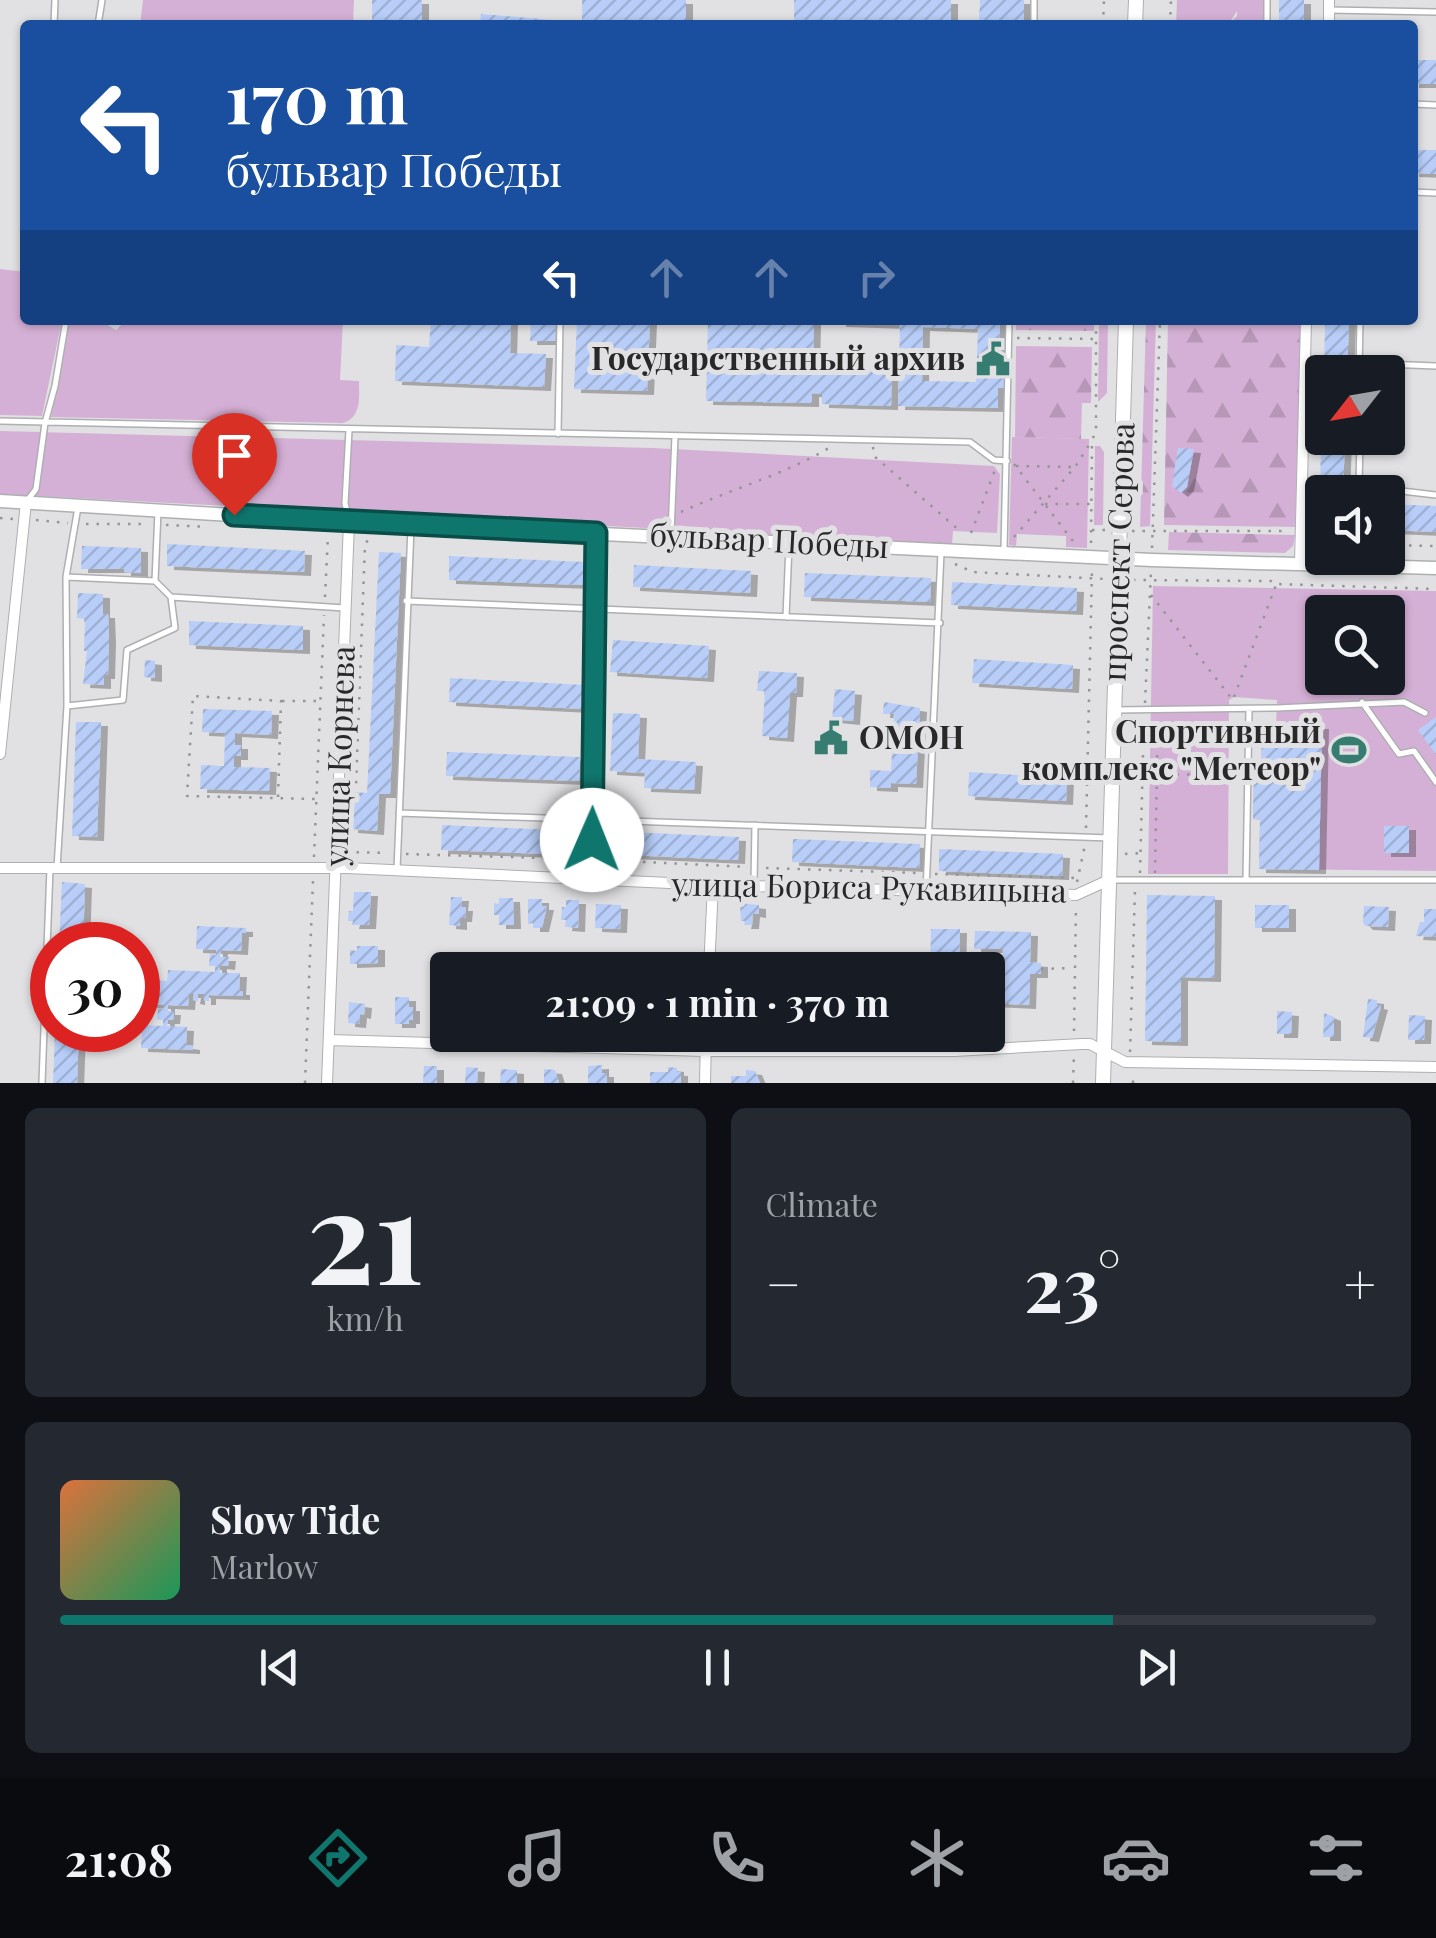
<!DOCTYPE html>
<html lang="en">
<head>
<meta charset="utf-8">
<style>
	body { margin:0; font-family:"Playfair Display",serif; background:#242831; color:#f1f3f6; height:100vh; display:flex; flex-direction:column; font-size:38px; white-space:nowrap }
	* { box-sizing:border-box; margin:0 }
	p { font-size:32px; color:#9ea1a6 }
	.icon { flex:none; width:55px; height:55px; fill:none; stroke:currentColor; stroke-width:2; stroke-linecap:round; stroke-linejoin:round }
	.map { position:relative; height:1083px; overflow:hidden }
	.sheet { display:flex; flex-direction:column; gap:25px; padding:25px; background:#0d0f14; flex:1 }
	.sheet>* { flex:none }
	.guide { position:absolute; left:20px; top:20px; width:1398px; height:305px; border-radius:10px; box-shadow:0 2px 8px #0004; background:#1a4fa0; color:#fff; overflow:hidden }
	.needle { width:65px; rotate:239deg }
	.buttons { position:absolute; left:1305px; top:355px; display:grid; gap:20px }
	.buttons a { display:grid; place-items:center; width:100px; height:100px; border-radius:10px; background:#171b24; box-shadow:0 2px 8px #0004; font-size:50px }
	.speed { position:absolute; left:30px; top:922px; display:flex; gap:20px; font-size:50px; font-weight:700; text-align:center }
	.speed>* { display:grid; place-content:center; width:130px; height:130px; border-radius:50%; background:#171b24; box-shadow:0 2px 8px #0004; line-height:1 }
	.speed .limit { border:15px solid #d22; background:#fff; color:#111 }
	.pin { position:absolute; display:grid; place-items:center; width:85px; height:85px; color:#fff; margin:-102px -42px; border-radius:50% 50% 50% 0; rotate:-45deg; box-shadow:0 0 10px #0007 }
	.pin .icon { rotate:45deg }
	.me { position:absolute; width:110px; margin:-55px; rotate:1deg; stroke-linejoin:round; filter:drop-shadow(0 0 8px #0008) }
	.turn { display:flex; align-items:center; gap:35px; height:210px; padding:0 40px; font-size:45px }
	.turn .icon { width:130px; height:130px; stroke-width:2.5 }
	.turn b { display:block; font-size:70px; line-height:85px }
	.lanes { display:flex; align-items:center; height:95px; padding:0 40px; background:#0003; justify-content:center; gap:50px; direction:ltr }
	.lanes .off { opacity:.35 }
	.big { font-size:75px; font-weight:700; line-height:1.1 }
	.sheet .tile { flex:1; display:flex; flex-direction:column; justify-content:center; gap:15px; min-width:0; padding:0 35px; border-radius:15px; background:#242831 }
	.sheet .dial { align-items:center; gap:0 }
	.dial b { font-size:130px; line-height:1 }
	.song { display:flex; align-items:center; gap:30px }
	.cover { width:120px; height:120px; border-radius:15px; background:linear-gradient(135deg,hsl(20 70% 55%),hsl(150 70% 35%)) }
	.played { height:10px; border-radius:5px; background:linear-gradient(90deg,#0f766e 80%,#363941 80%) }
	.keys { display:flex; justify-content:space-around; direction:ltr }
	.heat { display:flex; justify-content:space-between; align-items:center; font-size:55px; direction:ltr }
	.sheet .tiles { flex:1; display:grid; gap:25px; grid-template-columns:1fr 1fr }
	.tile:last-child { grid-column:span 2 }
	.trip { position:absolute; left:430px; top:952px; width:575px; height:100px; border-radius:10px; background:#171b24; box-shadow:0 2px 8px #0004; font-weight:700; line-height:100px; text-align:center }
	.tabs { display:flex; height:160px; justify-content:space-around; align-items:center; background:#090b0e; color:#9ea1a6 }
	.tabs .icon { width:70px; height:70px }
	.tabs .on { color:#0f766e }
	.tabs b { font-size:45px; color:#f1f3f6 }
	.map>svg:first-child { display:block }
	.green { fill:#d5b0d6; fill-rule:evenodd }
	.forest { fill:url(#forest-firs) }
	.building { fill:url(#building-hatch); fill-rule:evenodd; filter:url(#shadow) }
	.lines { fill:none; stroke-linecap:round; stroke-linejoin:round }
	.service-casing { stroke:#aeafb1; stroke-width:8 }
	.minor-casing { stroke:#aeafb1; stroke-width:12 }
	.tertiary-casing { stroke:#aeafb1; stroke-width:15 }
	.secondary-casing { stroke:#aeafb1; stroke-width:16 }
	.path { stroke:#959598; stroke-width:2.5; stroke-dasharray:2.5 8; stroke-linecap:butt }
	.service { stroke:#fff; stroke-width:5 }
	.minor { stroke:#fff; stroke-width:10 }
	.tertiary { stroke:#fff; stroke-width:12 }
	.secondary { stroke:#fff; stroke-width:14 }
	.route-casing { stroke:#0a4d48; stroke-width:25 }
	.route { stroke:#0f766e; stroke-width:18 }
	.labels { text-anchor:middle; stroke-width:10; stroke-linejoin:round; paint-order:stroke }
	.poi-label { font-size:32px; font-weight:bold; fill:#282829; stroke:#e1e1e4; text-anchor:end }
	.street-label { font-size:32px; fill:#282829; stroke:#e1e1e4 }
</style>
</head>
<body>
<div class="map">
<svg width="1436" height="1083" viewBox="0 0 1436 1083">
	<defs>
		<pattern id="forest-firs" width="22" height="20" patternUnits="userSpaceOnUse" patternTransform="scale(2.5)"><rect width="22" height="20" fill="#d5b0d6"/><path d="M5 1l3.5 6h-7zM16 11l3.5 6h-7z" fill="#b797b8"/></pattern>
		<pattern id="building-hatch" width="6" height="6" patternUnits="userSpaceOnUse" patternTransform="scale(2.5)"><rect width="6" height="6" fill="#b8cef8"/><path d="M-1 1l2-2M0 6l6-6M5 7l2-2" fill="none" stroke="#9eb1d5"/></pattern>
		<filter id="shadow"><feDropShadow dx="7" dy="4" stdDeviation="0" flood-color="#0004"/></filter>
	</defs>
	<rect width="100%" height="100%" fill="#e1e1e4"/>
	<path class="green" d="M143,0H354L353,25H140Z
		M1177,0H1237L1239,8L1228,25H1176Z
		M0,269L25,272V320H62L42,416L0,415Z
		M70,320H99L116,330L126,320H343L340,380L359,381C359,397 362,417 343,423L51,417Z
		M1099,320H1108L1107,393L1098,402Z
		M0,431L653,448L994,466L1000,474L997,533L953,531L952,544L0,494Z
		M1012,437L1089,439L1087,548L1066,547V536L1017,534L1016,546L1009,545Z
		M1095,446H1100L1104,452L1103,525H1094Z
		M1153,586L1436,591V871L1259,869L1260,820L1253,819L1254,774H1261L1262,724L1276,726L1277,700L1234,697L1229,700L1228,874H1148ZM1322,612H1388V678H1322Z"/>
	<path class="forest" d="M1237,0H1264L1263,25H1228L1237,16Z
		M1016,320H1094V331L1016,330Z
		M1146,320H1156L1150,526L1140,527Z
		M1168,320H1301L1295,527L1164,525Z
		M1016,346L1092,347L1091,403H1082L1081,439L1015,437Z
		M1169,532L1295,535L1293,546L1285,553L1168,550Z"/>
	<path class="building" d="M372,0H422V25H372Z
		M582,0H686V25H582Z
		M794,0H951V25H794Z
		M980,0H1024V23L979,22Z
		M1279,0H1304V25H1274V21H1279Z
		M481,14L552,20L551,25H480Z
		M1412,60H1436V84H1412Z
		M1412,150H1436V174L1412,173Z
		M431,320H511L510,353L546,354L544,387L395,381L396,345L429,347Z
		M531,320H556L555,341H530Z
		M577,320H650L647,391L574,389Z
		M708,320H814L813,369L892,371L891,406L822,404V394L812,393V403L706,401Z
		M839,320H1000L999,371H1004V388H998V408L898,406L900,325L839,323ZM923,327L978,329L976,382L922,381Z
		M1325,320H1349L1347,372H1324Z
		M1321,438H1345L1343,492H1320Z
		M1178,448L1194,449L1187,487L1181,493L1172,486Z
		M1316,502H1322V539L1315,538Z
		M1388,504L1436,506V532L1388,530Z
		M167,544L305,551L304,572L167,566Z
		M82,546L141,548V573L124,572V569H81Z
		M379,552L401,553L390,794H379L377,831L351,829L353,792L367,793Z
		M449,556L585,562L584,585L449,580Z
		M634,565L751,571L750,593L633,587Z
		M805,573L931,578L930,602L804,597Z
		M952,582L1077,588L1076,611L951,605Z
		M78,593L103,594V614H108L109,639L108,675H104V685L83,684L87,651H84L85,619L77,618Z
		M189,621L303,626V650L189,645Z
		M613,640L709,646L707,678L610,672Z
		M974,659L1073,665L1072,689L972,683Z
		M145,660L155,661V678L144,677Z
		M759,671L797,673L796,693H790L787,738L762,736L765,691H757Z
		M450,678L584,685L583,709L449,702Z
		M835,689L855,691L853,721L832,719Z
		M884,702L920,708L916,784L891,783V788L870,787V770L891,771L894,714H883Z
		M203,709L272,711L271,735L235,733V745H241V756H234V767L270,768L269,791L200,789L201,765L224,766L225,733L202,732Z
		M613,713L640,714L638,759L696,762L694,790L644,788L645,773L610,771Z
		M1436,717V755L1418,730Z
		M76,722H101L97,837L72,836Z
		M1262,724L1322,725L1319,870L1259,869L1260,819H1253L1254,774H1261Z
		M447,752L580,757L579,781L446,776Z
		M969,772L1067,778L1066,801L968,796Z
		M442,825L576,831L575,855L441,850Z
		M1384,826H1409V853H1384Z
		M606,831L739,837L738,860L604,854Z
		M793,839L920,844L919,868L792,862Z
		M939,849L1063,854L1062,876L939,871Z
		M62,882L85,884L83,945H59Z
		M354,892H371L369,925H352L353,921H348L349,911H353Z
		M1147,895L1215,896L1214,978L1181,977V1042L1145,1041Z
		M451,897H462L461,907H466L465,918H460V926L449,925Z
		M499,898H513L514,925H499V915H494V903L499,904Z
		M528,899H542V906H547L542,928H533V923L528,924Z
		M566,900H579L578,928L565,927L566,920H561L562,907H566Z
		M740,903L759,905V914L753,913L752,925H744L745,921H741Z
		M596,904L621,905L620,929L595,928Z
		M1255,905H1289V928H1255Z
		M1364,906L1389,907L1388,927L1366,926L1363,923Z
		M1424,909H1436V937L1416,936L1420,922H1424Z
		M197,926L246,928V933H242L241,951L221,950L220,957H229L228,966L220,965V973H240L239,991H243V996L209,995V1001H204V994H198V1001L193,1000L194,994H189L188,1006L168,1005V1011H174L173,1020H168L167,1026L187,1027L186,1045L193,1046V1050L141,1048L142,1025L163,1026V1020H157L158,1009H164V1005L144,1004L145,980L167,981L168,970L215,972V966H209L210,954L216,955V950L196,949Z
		M931,929H960L959,970H930Z
		M975,931L1031,932L1030,962L1041,963V974H1030L1029,1005L988,1003V984H1002L1003,949H974Z
		M357,946H378V963L350,964V950L357,951Z
		M752,956H758L759,970H737V958Z
		M655,960L684,962V970H654Z
		M395,997H409V1007H413V1020H409V1024H395Z
		M437,997H448V1026H437Z
		M1368,999L1377,1000V1005L1381,1006L1372,1038L1363,1037Z
		M349,1002L365,1004L364,1015L360,1014L359,1024L348,1023Z
		M1277,1011L1292,1012L1291,1034H1277Z
		M1324,1013L1334,1017V1037H1323Z
		M1409,1015L1425,1016L1424,1040H1408Z
		M55,1030H79L77,1083H53Z
		M793,1035H825V1042H793Z
		M602,1065V1073H607V1083H588V1066Z
		M424,1066H437V1083H423Z
		M466,1067L478,1068L477,1083H465Z
		M668,1067L677,1068V1072H681V1083H650V1072H668Z
		M501,1069L517,1070V1083H500Z
		M544,1069L555,1070L559,1083H544Z
		M746,1070L755,1071L760,1083H731V1076H746Z"/>
	<g class="lines">
		<g class="service-casing">
			<path id="service" d="M1329,10L1436,12
				M54,25L55,0
				M98,25L102,0
				M1034,25V0
				M1267,25V0
				M1412,104L1436,105
				M1412,192L1436,193
				M1359,363L1436,366
				M1359,372L1360,320
				M0,421L970,442L994,460L1007,461
				M558,434L560,320
				M1360,438L1359,486L1436,495
				M27,501L36,489L45,423L55,386L66,320
				M158,511L155,581L171,597L345,608
				M349,522L345,503L349,430
				M671,533L675,436
				M1004,550L1009,320
				M66,577L155,581
				M406,601L940,623
				M786,617L789,545
				M1362,702L1399,754L1414,751L1436,782
				M67,706L123,700L127,650L175,628L171,597
				M1116,710L1277,708L1404,702L1425,713
				M399,813L1110,838
				M57,868L67,706L66,577L78,507
				M397,870L411,527
				M1109,880H1436
				M1246,880L1249,709
				M754,883L755,825
				M926,891L941,552
				M42,1083L50,868"/>
		</g>
		<g class="minor-casing">
			<path id="minor" d="M1329,25V0
				M1300,563L1306,320
				M0,754L26,502
				M0,868H347L713,885L1076,895L1109,880
				M591,880L596,533
				M709,970L713,885
				M329,1040L706,1051H954L1082,1044H1090L1125,1062L1436,1067
				M327,1083L349,522
				M705,1083L706,1035"/>
		</g>
		<g class="tertiary-casing">
			<path id="tertiary" d="M0,501L349,522L1152,560L1436,568"/>
		</g>
		<g class="secondary-casing">
			<path id="secondary" d="M1135,25L1136,0
				M1103,1083L1126,320"/>
		</g>
		<path class="path" d="M1103,25L1104,0
			M1170,25L1171,0
			M1017,338L1094,339
			M873,447L874,456L960,531
			M1014,464L1076,545
			M1016,466L1073,467
			M1045,504H1091
			M681,512C729,490 783,475 829,448
			M0,518L13,519
			M36,520L68,523
			M86,524H148
			M166,525L208,527
			M1092,530H1109
			M1132,531H1289
			M971,533L995,470
			M1014,537L1075,467L1091,442
			M1091,543L1092,441L1096,430V320
			M1388,545L1436,546
			M1152,548L1160,320
			M955,564L973,572L1105,579
			M1133,580L1271,581L1276,584L1436,589
			M1151,595L1232,699
			M325,597L328,535
			M1234,697L1276,585
			M282,701H319
			M1145,703L1151,571
			M1145,774L1227,775
			M349,791L356,784L365,544L372,535
			M278,797L281,701L193,696L187,796L317,799
			M1086,828L1092,571
			M346,852L388,853
			M406,854L578,859
			M1125,854L1142,853
			M314,857L324,615
			M601,860L748,867
			M766,868L917,873
			M1140,873L1144,716
			M1155,873L1158,716
			M935,874L1077,878
			M1077,882L1085,845
			M1041,969L1072,968
			M1074,1031L1076,905
			M1130,1052L1135,890
			M305,1083L313,880
			M1073,1083L1074,1054
			M1133,1083V1074"/>
		<use href="#service" class="service"/>
		<use href="#minor" class="minor"/>
		<use href="#tertiary" class="tertiary"/>
		<use href="#secondary" class="secondary"/>
	</g>
	<g class="lines">
		<g class="route-casing">
			<path id="route" d="M234,515L596,533L592,840"/>
		</g>
		<use href="#route" class="route"/>
	</g>
	<defs>
		<g id="civic-bare" transform="scale(2.7)"><path d="M-.6-6.5H3V-4.5H.6V-3L4-1V1h2V6H-6V1h2V-1L-.6-3ZM-1.2 2.5V6h2.4V2.5Z" fill="#377c70" stroke="#e1e1e4" stroke-width="2.5" paint-order="stroke"/></g>
		<g id="stadium-bare" transform="scale(2.7)"><path d="M0-5a6.5 5 0 1 0 0 10a6.5 5 0 1 0 0-10ZM-3.5-1.8h7v3.6h-7Z" fill="#377c70" stroke="#e1e1e4" stroke-width="2.5" paint-order="stroke"/></g>
	</defs>
	<g fill-rule="evenodd">
		<use href="#civic-bare" x="993" y="359"/>
		<use href="#civic-bare" x="831" y="738"/>
		<use href="#stadium-bare" x="1349" y="750"/>
	</g>
	<g class="labels">
		<g class="poi-label">
			<text x="965" y="370">Государственный архив</text>
			<text x="1321" y="743">Спортивный<tspan x="1321" dy="37">комплекс "Метеор"</tspan></text>
			<text x="859" y="749" text-anchor="start">ОМОН</text>
		</g>
		<g class="street-label">
			<text transform="translate(769 541) rotate(3)" y="11">бульвар Победы</text>
			<text transform="translate(1119 552) rotate(-88)" y="11">проспект Серова</text>
			<text transform="translate(340 756) rotate(-88)" y="11">улица Корнева</text>
			<text transform="translate(869 888) rotate(1)" y="11">улица Бориса Рукавицына</text>
		</g>
	</g>
</svg>
<div class="buttons">
<a><svg class="needle" viewBox="-14 -14 28 28"><path d="M0-13l5 13h-10z" fill="#e53935"/><path d="M0 13l5-13h-10z" fill="#9ea1a6"/></svg></a>
<a><svg class="icon" aria-label="sound" viewBox="0 0 24 24"><path d="M4 9h4l5-4v14l-5-4H4zM17 9q2 3 0 6"/></svg></a>
<a><svg class="icon" aria-label="search" viewBox="0 0 24 24"><circle cx="10" cy="10" r="6"/><path d="M15 15l6 6"/></svg></a>
</div>
<div class="speed"><div class="limit">30</div></div>
<div class="pin" style="left:234px;top:515px;background:#d93025"><svg class="icon" aria-label="arrive" viewBox="0 0 24 24"><path d="M6 21V4h12l-3 4 3 4H6"/></svg></div>
<svg class="me" style="left:592px;top:840px" viewBox="-20 -20 40 40"><circle r="19" fill="#fff"/><path d="M0-13L10 11 0 6-10 11z" fill="#0f766e"/></svg>
<div class="trip">21:09 · 1 min · 370 m</div>
<div class="guide">
<div class="turn"><svg class="icon" aria-label="left" viewBox="0 0 24 24"><path d="M17 20v-9H6M10 6l-5 5 5 5"/></svg><div><b>170 m</b>бульвар Победы</div></div>
<div class="lanes"><svg class="icon" aria-label="left" viewBox="0 0 24 24"><path d="M17 20v-9H6M10 6l-5 5 5 5"/></svg><svg class="icon off" aria-label="ahead" viewBox="0 0 24 24"><path d="M12 20V5M6 11l6-6 6 6"/></svg><svg class="icon off" aria-label="ahead" viewBox="0 0 24 24"><path d="M12 20V5M6 11l6-6 6 6"/></svg><svg class="icon off" aria-label="right" viewBox="0 0 24 24"><path d="M7 20v-9h11M14 6l5 5-5 5"/></svg></div>
</div>
</div>
<section class="sheet">
<div class="tiles">
<div class="tile dial"><b>21</b><p>km/h</p></div>
<div class="tile"><p>Climate</p>
<div class="heat"><a>−</a><b class="big">23°</b><a>+</a></div>
</div>
<div class="tile">
<div class="song"><i class="cover"></i><div><b>Slow Tide</b><p>Marlow</p></div></div>
<div class="played"></div>
<div class="keys"><svg class="icon" aria-label="previous" viewBox="0 0 24 24"><path d="M18 5L8 12l10 7zM5 5v14"/></svg><svg class="icon" aria-label="pause" viewBox="0 0 24 24"><path d="M8 5v14M16 5v14"/></svg><svg class="icon" aria-label="next" viewBox="0 0 24 24"><path d="M6 5l10 7-10 7zM19 5v14"/></svg></div>
</div>
</div>
</section>
<nav class="tabs">
<b>21:08</b>
<svg class="icon on" aria-label="directions" viewBox="0 0 24 24"><path d="M12 3l9 9-9 9-9-9zM9 14v-3h6M13 9l2 2-2 2"/></svg>
<svg class="icon" aria-label="music" viewBox="0 0 24 24"><path d="M9 18V5l10-2v13"/><circle cx="6" cy="18" r="3"/><circle cx="16" cy="16" r="3"/></svg>
<svg class="icon" aria-label="phone" viewBox="0 0 24 24"><path d="M5 4h4l2 5-3 2q2 4 5 5l2-3 5 2v4C11 20 4 13 5 4z"/></svg>
<svg class="icon" aria-label="climate" viewBox="0 0 24 24"><path d="M12 3v18M4 7l16 10M4 17L20 7"/></svg>
<svg class="icon" aria-label="car" viewBox="0 0 24 24"><path d="M5 17H2v-5l4-1 3-4h7l3 4 3 1v5h-3M9 17h6M6 11h13"/><circle cx="7" cy="17" r="2"/><circle cx="17" cy="17" r="2"/></svg>
<svg class="icon" aria-label="filters" viewBox="0 0 24 24"><path d="M4 7h16M4 17h16"/><circle cx="9" cy="7" r="2"/><circle cx="15" cy="17" r="2"/></svg>
</nav>
</body>
</html>
